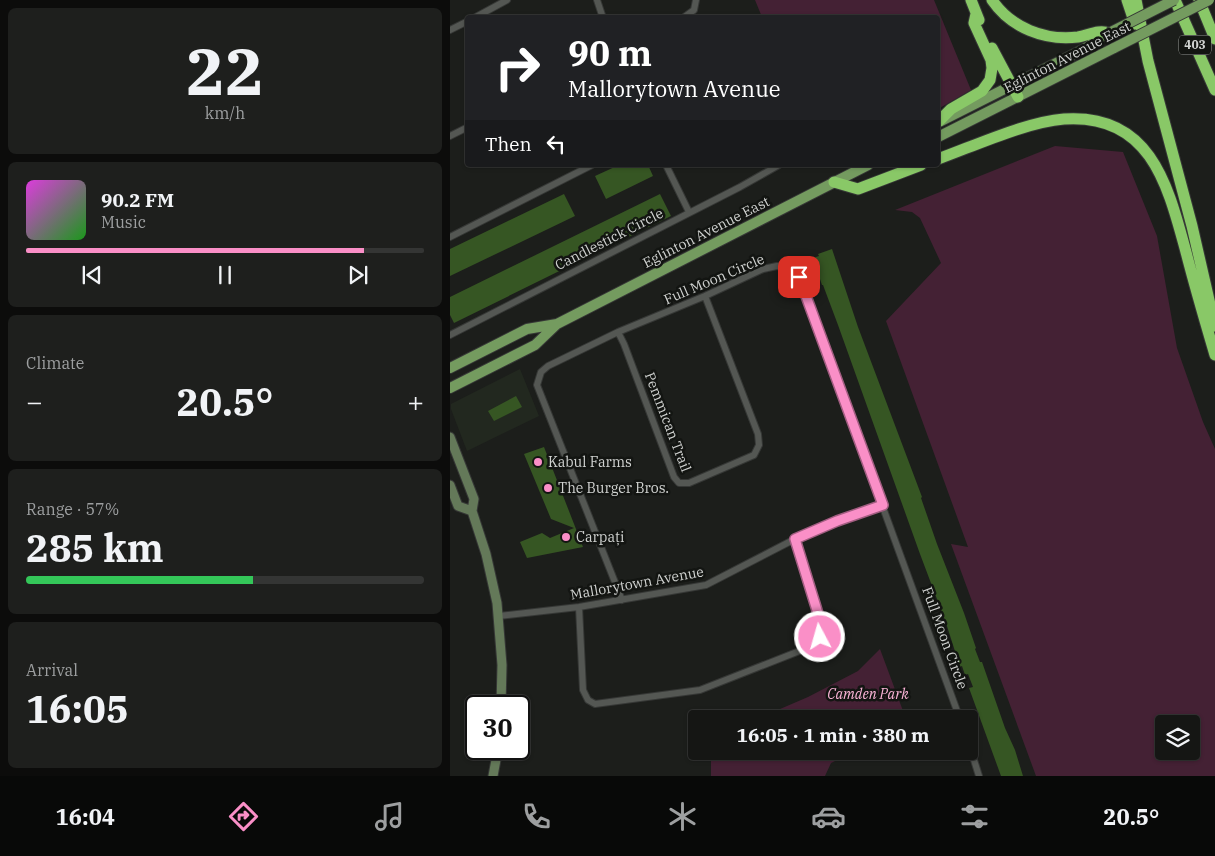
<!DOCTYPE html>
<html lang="en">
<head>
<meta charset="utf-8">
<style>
	body { margin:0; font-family:"IBM Plex Serif",serif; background:#1e1f1d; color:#f1f3f6; height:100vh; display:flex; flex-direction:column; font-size:19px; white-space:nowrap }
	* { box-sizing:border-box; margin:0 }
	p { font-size:16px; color:#9d9fa0 }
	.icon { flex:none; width:28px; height:28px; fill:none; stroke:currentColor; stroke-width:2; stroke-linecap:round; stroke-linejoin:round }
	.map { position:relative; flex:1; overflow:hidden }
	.sheet { display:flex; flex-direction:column; gap:8px; padding:8px; background:#0c0c0b; width:450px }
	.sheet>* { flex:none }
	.hud { position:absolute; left:15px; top:15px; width:475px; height:152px; border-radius:5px; box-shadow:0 1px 4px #0004,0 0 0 1px #343534; background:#202124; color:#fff; overflow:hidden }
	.buttons { position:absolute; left:705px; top:715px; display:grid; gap:10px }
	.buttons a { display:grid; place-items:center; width:45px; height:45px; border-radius:5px; background:#151614; box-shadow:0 1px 4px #0004,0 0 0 1px #343534; font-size:25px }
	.speed { position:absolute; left:15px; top:695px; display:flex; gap:10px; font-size:25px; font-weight:700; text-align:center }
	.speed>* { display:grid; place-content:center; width:65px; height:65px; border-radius:50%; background:#151614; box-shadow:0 1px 4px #0004,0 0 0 1px #343534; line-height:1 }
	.speed .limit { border:2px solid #111; border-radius:8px; background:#fff; color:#111 }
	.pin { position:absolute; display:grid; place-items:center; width:42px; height:42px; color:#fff; margin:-21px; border-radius:10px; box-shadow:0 2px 8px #0006 }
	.me { position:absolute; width:55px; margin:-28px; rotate:354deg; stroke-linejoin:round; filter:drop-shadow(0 0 4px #0008) }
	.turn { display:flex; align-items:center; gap:18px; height:105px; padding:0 20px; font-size:22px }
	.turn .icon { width:65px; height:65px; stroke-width:2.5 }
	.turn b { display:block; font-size:35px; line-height:42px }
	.then { display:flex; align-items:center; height:48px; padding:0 20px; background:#0003; gap:10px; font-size:19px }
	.big { font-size:38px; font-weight:800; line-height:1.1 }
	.sheet .card { flex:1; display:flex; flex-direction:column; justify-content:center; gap:8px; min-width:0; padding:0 18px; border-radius:8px; background:#1e1f1d }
	.sheet .dial { align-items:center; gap:0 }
	.dial b { font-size:65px; line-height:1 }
	.song { display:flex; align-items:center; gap:15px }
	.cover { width:60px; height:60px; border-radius:8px; background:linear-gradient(135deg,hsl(300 70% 55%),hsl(120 70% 35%)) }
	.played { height:5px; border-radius:2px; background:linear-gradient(90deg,#fa8fc7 85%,#343534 85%) }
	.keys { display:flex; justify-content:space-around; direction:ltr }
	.heat { display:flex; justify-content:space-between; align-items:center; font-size:28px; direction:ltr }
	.charge { height:8px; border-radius:4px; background:linear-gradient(90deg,#34c759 57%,#343534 0) }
	.trip { position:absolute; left:238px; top:710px; width:290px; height:50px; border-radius:5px; background:#151614; box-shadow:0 1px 4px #0004,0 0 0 1px #343534; font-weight:800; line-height:50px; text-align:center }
	.menu { display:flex; height:80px; justify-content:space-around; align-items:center; background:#080908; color:#9d9fa0 }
	.menu .icon { width:35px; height:35px }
	.menu .selected { color:#fa8fc7 }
	.menu b { font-size:22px; color:#f1f3f6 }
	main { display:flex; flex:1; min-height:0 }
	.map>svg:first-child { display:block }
	.built { fill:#22281f }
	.green { fill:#442134; fill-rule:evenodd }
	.building { fill:#365623 }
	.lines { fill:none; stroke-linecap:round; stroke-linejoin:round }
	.street-casing { stroke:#363836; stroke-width:8 }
	.secondary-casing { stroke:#363836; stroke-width:11 }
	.primary-casing { stroke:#363836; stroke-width:12 }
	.highway-casing { stroke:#363836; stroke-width:13 }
	.street { stroke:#545753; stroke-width:6 }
	.secondary { stroke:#647959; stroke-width:9 }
	.primary { stroke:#749b5f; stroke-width:10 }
	.highway { stroke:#89c867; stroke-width:11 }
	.primary-bridge-casing { stroke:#363836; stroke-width:12; stroke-linecap:butt }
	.primary-bridge { stroke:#749b5f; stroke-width:10 }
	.route-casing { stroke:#a25d81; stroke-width:12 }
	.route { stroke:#fa8fc7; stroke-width:9 }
	.poi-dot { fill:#fa8fc7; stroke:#131512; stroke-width:2 }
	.labels { text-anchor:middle; stroke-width:5; stroke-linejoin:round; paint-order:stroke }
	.shield { fill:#131512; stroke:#979997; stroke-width:1 }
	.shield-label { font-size:12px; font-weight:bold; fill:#d0d2d0 }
	.street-label { font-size:14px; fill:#d0d2d0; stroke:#131512 }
	.poi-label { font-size:14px; fill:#d0d2d0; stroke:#131512; text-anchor:start }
	.park-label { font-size:14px; font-style:italic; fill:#fcb5d8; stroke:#131512 }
</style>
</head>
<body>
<main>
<section class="sheet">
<div class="card dial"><b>22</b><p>km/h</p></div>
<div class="card">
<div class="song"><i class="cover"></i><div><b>90.2 FM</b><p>Music</p></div></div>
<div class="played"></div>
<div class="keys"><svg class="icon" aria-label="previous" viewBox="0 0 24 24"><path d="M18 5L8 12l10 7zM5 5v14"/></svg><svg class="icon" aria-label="pause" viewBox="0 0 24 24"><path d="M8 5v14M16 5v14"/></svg><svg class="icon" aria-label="next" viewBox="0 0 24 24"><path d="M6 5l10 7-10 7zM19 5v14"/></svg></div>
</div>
<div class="card"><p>Climate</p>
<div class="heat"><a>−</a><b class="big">20.5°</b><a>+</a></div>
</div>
<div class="card"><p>Range · 57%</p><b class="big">285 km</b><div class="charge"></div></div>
<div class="card"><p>Arrival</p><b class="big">16:05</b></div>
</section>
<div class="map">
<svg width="765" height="776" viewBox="0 0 765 776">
	<rect width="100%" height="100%" fill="#1c1e1b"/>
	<path class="built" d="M70,369L89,416L17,451L1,409V404Z"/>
	<path class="green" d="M305,0H484L521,90L488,109V18L312,17Z
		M605,146L673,152L707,236L727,348L753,422L765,449V776H586L501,544L518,547L436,321L491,263L470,218L462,212L445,210ZM714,724H741V751H714Z
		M430,649L456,719H307L358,697L408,671Z
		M261,751H405L381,763L375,776H261Z"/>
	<path class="building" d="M169,165H198L203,176L156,199L145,176Z
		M114,194L125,216L0,276V249Z
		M210,194L221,216L4,323L0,315V297Z
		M382,249L408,327L472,497L471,498L487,544L514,613L526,648L525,649L530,662H532L555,728L565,750L573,776H551L519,688L523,687L518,674L515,675L512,666L510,667L496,623L470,554L388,325L373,285H372L363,258L369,256L368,254Z
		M66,396L72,407L44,421L38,411Z
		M94,447L133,547L77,558L70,542L92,533L100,538L124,528L101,519L74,454Z"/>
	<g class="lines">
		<g class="street-casing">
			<path id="street" d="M147,0L153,18
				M24,18L57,0
				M233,18L244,10L246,0
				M0,30L18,21
				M0,136L18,127
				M216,165L239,212
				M0,237L142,165
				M168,332L174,344L224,477L229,483H239L304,455L309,445L308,434L255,296
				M0,335L290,187L329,165
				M172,600L87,385L91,372L98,366L168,332L255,296L313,269L327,266L341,267L349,277L510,719
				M129,607L133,690L138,700L145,704L250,690L352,650L370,637V620L345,539
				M49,616L129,607L256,585L345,539L387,521L433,505
				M519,744L529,776"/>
		</g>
		<g class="secondary-casing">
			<path id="secondary" d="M0,437L24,499L22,511L36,554L47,603L52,665L51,706
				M0,485L8,506L22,511
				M43,776L48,749"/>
		</g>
		<g class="primary-casing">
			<path id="primary" d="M491,121L634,49L659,33
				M488,137L664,48
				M0,368L77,329L107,324L418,165
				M0,388L85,345L107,324"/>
		</g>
		<g class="highway-casing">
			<path id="highway" d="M521,0L529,20
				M542,0C561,28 595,41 628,37C639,35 649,29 659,33
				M677,0L685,24
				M686,0L698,61L742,226L765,326
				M725,0L765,90
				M749,0L765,39
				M542,48L568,97
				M488,122L501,109L532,91L540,80L542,68L541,60L524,23L526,14
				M488,159C524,146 576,122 614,119C701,113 718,186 736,252C745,287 755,321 765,355
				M384,182L408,189L471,165"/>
		</g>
		<use href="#street" class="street"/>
		<use href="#secondary" class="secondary"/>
		<use href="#primary" class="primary"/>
		<use href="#highway" class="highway"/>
		<g class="primary-bridge-casing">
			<path id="primary-bridge" d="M659,33L724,0
				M664,48L759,0"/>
		</g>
		<use href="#primary-bridge" class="primary-bridge"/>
	</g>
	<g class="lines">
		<g class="route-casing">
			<path id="route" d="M349,277L433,505L387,521L345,539L370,620V637"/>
		</g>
		<use href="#route" class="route"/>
	</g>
	<g class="poi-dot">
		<circle cx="88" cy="462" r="5"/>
		<circle cx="98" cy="488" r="5"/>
		<circle cx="116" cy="537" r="5"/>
	</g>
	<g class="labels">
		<rect class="shield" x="729" y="35.5" width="32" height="19" rx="4"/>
		<g class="shield-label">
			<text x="745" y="49">403</text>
		</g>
		<g class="street-label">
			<text transform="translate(617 57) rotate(-27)" y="5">Eglinton Avenue East</text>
			<text transform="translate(256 232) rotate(-27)" y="5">Eglinton Avenue East</text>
			<text transform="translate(159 239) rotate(-27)" y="5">Candlestick Circle</text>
			<text transform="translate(264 279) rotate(-23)" y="5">Full Moon Circle</text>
			<text transform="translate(218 422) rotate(69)" y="5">Pemmican Trail</text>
			<text transform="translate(187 583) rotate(-10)" y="5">Mallorytown Avenue</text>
			<text transform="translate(495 638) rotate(70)" y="5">Full Moon Circle</text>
		</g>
		<g class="poi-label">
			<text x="98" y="467">Kabul Farms</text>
			<text x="108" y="493">The Burger Bros.</text>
			<text x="126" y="542">Carpați</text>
		</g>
		<g class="park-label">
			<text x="418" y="699">Camden Park</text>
		</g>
	</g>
</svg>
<div class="buttons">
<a><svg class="icon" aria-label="layers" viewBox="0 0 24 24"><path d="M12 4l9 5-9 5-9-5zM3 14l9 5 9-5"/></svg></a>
</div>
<div class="speed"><div class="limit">30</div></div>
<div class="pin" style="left:349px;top:277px;background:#d93025"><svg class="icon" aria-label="arrive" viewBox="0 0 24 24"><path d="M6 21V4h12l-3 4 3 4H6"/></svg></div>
<svg class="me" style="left:370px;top:637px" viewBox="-20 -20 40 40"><circle r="17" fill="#fa8fc7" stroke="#fff" stroke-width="3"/><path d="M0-11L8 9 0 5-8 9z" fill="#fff"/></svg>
<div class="trip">16:05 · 1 min · 380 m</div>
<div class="hud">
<div class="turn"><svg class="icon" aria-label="right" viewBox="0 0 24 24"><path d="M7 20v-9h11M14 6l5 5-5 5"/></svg><div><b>90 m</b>Mallorytown Avenue</div></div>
<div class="then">Then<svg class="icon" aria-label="left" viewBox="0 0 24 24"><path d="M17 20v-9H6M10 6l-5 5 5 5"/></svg></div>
</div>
</div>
</main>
<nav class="menu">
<b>16:04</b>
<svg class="icon selected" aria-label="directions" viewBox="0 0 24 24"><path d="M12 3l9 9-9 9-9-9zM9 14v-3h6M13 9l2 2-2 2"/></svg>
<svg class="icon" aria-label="music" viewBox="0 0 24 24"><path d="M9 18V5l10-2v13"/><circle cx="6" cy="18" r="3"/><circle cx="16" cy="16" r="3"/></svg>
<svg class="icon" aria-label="phone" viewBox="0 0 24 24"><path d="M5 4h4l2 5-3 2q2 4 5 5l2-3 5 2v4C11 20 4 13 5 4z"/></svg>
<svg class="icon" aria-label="climate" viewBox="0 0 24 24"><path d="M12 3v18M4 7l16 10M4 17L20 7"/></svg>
<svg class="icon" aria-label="car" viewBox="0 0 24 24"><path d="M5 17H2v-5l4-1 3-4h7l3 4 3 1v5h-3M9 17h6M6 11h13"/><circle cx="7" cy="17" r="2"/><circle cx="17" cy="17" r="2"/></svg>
<svg class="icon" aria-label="filters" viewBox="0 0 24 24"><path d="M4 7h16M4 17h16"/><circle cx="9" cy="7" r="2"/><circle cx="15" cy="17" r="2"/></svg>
<b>20.5°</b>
</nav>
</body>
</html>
